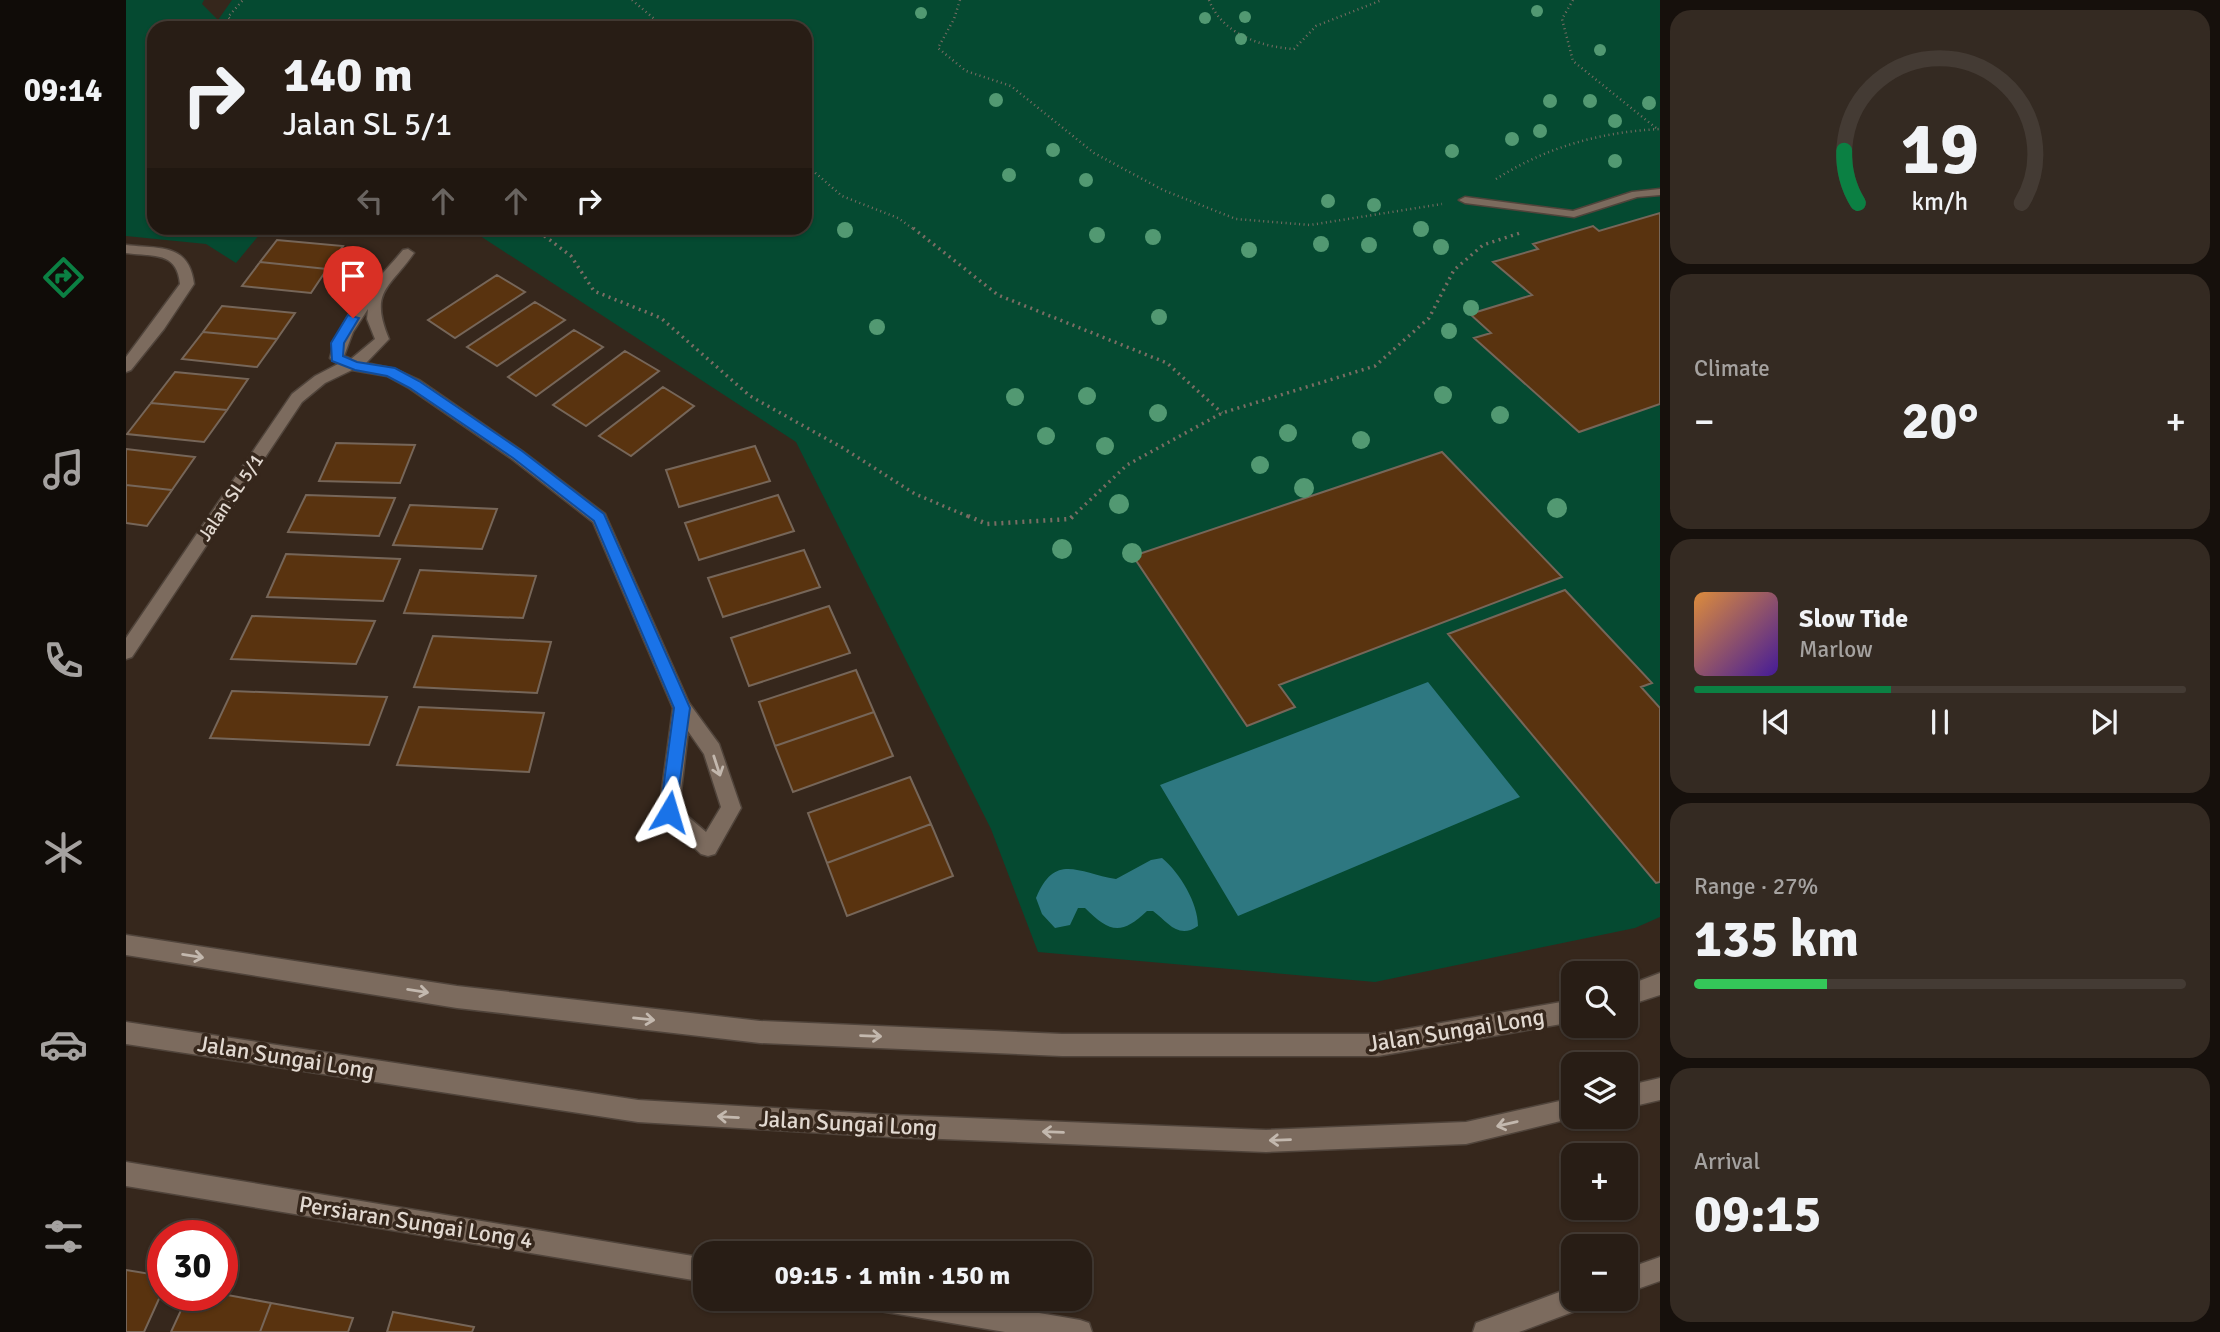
<!DOCTYPE html>
<html lang="en">
<head>
<meta charset="utf-8">
<style>
	body { margin:0; font-family:Signika,sans-serif; background:#342a22; color:#f1f3f6; height:100vh; display:flex; flex-direction:column; font-size:26px; white-space:nowrap }
	* { box-sizing:border-box; margin:0 }
	p { font-size:23px; color:#a5a2a0 }
	.icon { flex:none; width:38px; height:38px; fill:none; stroke:currentColor; stroke-width:2; stroke-linecap:round; stroke-linejoin:round }
	.map { position:relative; flex:1; overflow:hidden }
	.drawer { display:flex; flex-direction:column; gap:10px; padding:10px; background:#16100c; width:560px }
	.drawer>* { flex:none }
	.hud { position:absolute; left:21px; top:21px; width:665px; height:214px; border-radius:21px; box-shadow:0 2px 5px #0004,0 0 0 2px #443b34; background:#281d15; color:#f1f3f6; overflow:hidden }
	.fabs { position:absolute; left:1435px; top:961px; display:grid; gap:14px }
	.fabs a { display:grid; place-items:center; width:77px; height:77px; border-radius:14px; background:#281d15; box-shadow:0 2px 5px #0004,0 0 0 2px #443b34; font-size:35px }
	.speed { position:absolute; left:21px; top:1220px; display:flex; gap:14px; font-size:35px; font-weight:700; text-align:center }
	.speed>* { display:grid; place-content:center; width:91px; height:91px; border-radius:50%; background:#281d15; box-shadow:0 2px 5px #0004,0 0 0 2px #443b34; line-height:1 }
	.speed .limit { border:10px solid #d22; background:#fff; color:#111 }
	.pin { position:absolute; display:grid; place-items:center; width:60px; height:60px; color:#fff; margin:-72px -30px; border-radius:50% 50% 50% 0; rotate:-45deg; box-shadow:0 0 7px #0007 }
	.pin .icon { rotate:45deg }
	.me { position:absolute; width:77px; margin:-38px; rotate:7deg; stroke-linejoin:round; filter:drop-shadow(0 0 5px #0008) }
	.turn { display:flex; align-items:center; gap:24px; height:147px; padding:0 21px; font-size:32px }
	.turn .icon { width:91px; height:91px; stroke-width:2.5 }
	.turn b { display:block; font-size:49px; line-height:60px }
	.lanes { display:flex; align-items:center; height:66px; padding:0 21px; background:#0003; justify-content:center; gap:35px; direction:ltr }
	.lanes .off { opacity:.35 }
	.big { font-size:52px; font-weight:700; line-height:1.1 }
	.drawer .card { flex:1; display:flex; flex-direction:column; justify-content:center; gap:10px; min-width:0; padding:0 24px; border-radius:21px; background:#342a22 }
	.drawer .dial { align-items:center; gap:0 }
	.dial svg { height:182px; overflow:visible; fill:none; stroke:#443b34; stroke-width:7; stroke-linecap:round; text-anchor:middle }
	.dial text { fill:#f1f3f6; stroke:none }
	.song { display:flex; align-items:center; gap:21px }
	.cover { width:84px; height:84px; border-radius:10px; background:linear-gradient(135deg,hsl(30 70% 55%),hsl(260 70% 35%)) }
	.played { height:7px; border-radius:4px; background:linear-gradient(90deg,#0b8043 40%,#443b34 40%) }
	.keys { display:flex; justify-content:space-around; direction:ltr }
	.heat { display:flex; justify-content:space-between; align-items:center; font-size:38px; direction:ltr }
	.charge { height:10px; border-radius:5px; background:linear-gradient(90deg,#34c759 27%,#443b34 0) }
	.trip { position:absolute; left:567px; top:1241px; width:399px; height:70px; border-radius:21px; background:#281d15; box-shadow:0 2px 5px #0004,0 0 0 2px #443b34; font-weight:700; line-height:70px; text-align:center }
	main { display:flex; flex:1; min-height:0 }
	.tab-bar { display:flex; flex-direction:column; width:126px; justify-content:space-around; align-items:center; background:#100c08; color:#a5a2a0 }
	.tab-bar .icon { width:49px; height:49px }
	.tab-bar .selected { color:#0b8043 }
	.tab-bar b { font-size:32px; color:#f1f3f6 }
	.map>svg:first-child { display:block }
	.green { fill:#054a31 }
	.water { fill:#2e7881 }
	.building { fill:#59330f; stroke:#766659; stroke-width:2 }
	.lines { fill:none; stroke-linecap:round; stroke-linejoin:round }
	.service-casing { stroke:#50443b; stroke-width:3 }
	.minor-casing { stroke:#50443b; stroke-width:3 }
	.tertiary-casing { stroke:#50443b; stroke-width:3 }
	.path-far2 { stroke:#7a6d64; stroke-width:2.5; stroke-dasharray:1 3.5; stroke-linecap:butt }
	.path-far1 { stroke:#7a6d64; stroke-width:3.5; stroke-dasharray:2 4.5; stroke-linecap:butt }
	.path { stroke:#7a6d64; stroke-width:4.5; stroke-dasharray:2 5; stroke-linecap:butt }
	.service { fill:#7c6b5e; fill-rule:evenodd }
	.minor { fill:#7c6b5e; fill-rule:evenodd }
	.tertiary { fill:#7c6b5e; fill-rule:evenodd }
	.tree { fill:#529972 }
	.oneway { stroke:#c3b8ae }
	.route { fill:#1a73e8; stroke:#114b97; stroke-width:2 }
	.labels { text-anchor:middle; stroke-width:7; stroke-linejoin:round; paint-order:stroke }
	.street-label { font-size:19px; fill:#e2d9d1; stroke:#36271c }
	.near-street-label { font-size:23px; fill:#e2d9d1; stroke:#36271c }
</style>
</head>
<body>
<main>
<nav class="tab-bar">
<b>09:14</b>
<svg class="icon selected" aria-label="directions" viewBox="0 0 24 24"><path d="M12 3l9 9-9 9-9-9zM9 14v-3h6M13 9l2 2-2 2"/></svg>
<svg class="icon" aria-label="music" viewBox="0 0 24 24"><path d="M9 18V5l10-2v13"/><circle cx="6" cy="18" r="3"/><circle cx="16" cy="16" r="3"/></svg>
<svg class="icon" aria-label="phone" viewBox="0 0 24 24"><path d="M5 4h4l2 5-3 2q2 4 5 5l2-3 5 2v4C11 20 4 13 5 4z"/></svg>
<svg class="icon" aria-label="climate" viewBox="0 0 24 24"><path d="M12 3v18M4 7l16 10M4 17L20 7"/></svg>
<svg class="icon" aria-label="car" viewBox="0 0 24 24"><path d="M5 17H2v-5l4-1 3-4h7l3 4 3 1v5h-3M9 17h6M6 11h13"/><circle cx="7" cy="17" r="2"/><circle cx="17" cy="17" r="2"/></svg>
<svg class="icon" aria-label="filters" viewBox="0 0 24 24"><path d="M4 7h16M4 17h16"/><circle cx="9" cy="7" r="2"/><circle cx="15" cy="17" r="2"/></svg>
</nav>
<div class="map">
<svg width="1534" height="1332" viewBox="0 0 1534 1332">
	<rect width="100%" height="100%" fill="#36271c"/>
	<path class="green" d="M0,0H78L76,4L92,20L106,0H1534V917L1509,928L1249,982L912,952L865,829L670,442L342,228H679V28H28V228H139L110,263L80,244L0,236Z"/>
	<path class="water" d="M1302,682L1394,797L1112,916L1034,785Z
		M1036,858C1054,873 1072,903 1072,926C1052,940 1042,922 1027,911H1021C995,936 983,932 959,908H952L944,925L929,928L916,914L910,898C929,852 952,873 990,879L1025,860Z"/>
	<path class="building" d="M1534,213V404L1453,432L1348,338L1365,333L1344,314L1406,295L1367,262L1412,249L1407,244L1467,226L1473,231Z
		M151,240L217,246L201,269L134,262Z
		M134,262L201,269L185,293L116,286Z
		M371,275L399,292L329,338L302,320Z
		M409,302L439,320L371,366L341,347Z
		M96,306L169,313L151,339L77,332Z
		M448,330L477,347L410,396L382,377Z
		M77,332L151,339L131,367L56,359Z
		M499,351L533,371L460,426L427,405Z
		M49,372L122,379L101,410L25,403Z
		M537,387L568,406L505,456L473,436Z
		M25,403L101,410L78,442L1,434Z
		M210,443L289,445L274,483L193,481Z
		M629,446L644,481L553,507L540,470Z
		M0,449L69,457L46,490L0,485Z
		M1316,452L1436,577L1153,685L1169,707L1121,726L1007,556Z
		M0,485L46,490L21,526L0,523Z
		M180,495L269,498L253,536L162,532Z
		M652,495L668,531L573,560L559,523Z
		M284,505L371,509L356,549L267,545Z
		M678,550L694,587L597,617L582,578Z
		M160,554L274,559L257,601L141,597Z
		M294,570L410,576L397,618L278,613Z
		M1439,590L1526,683L1515,687L1534,708V882L1530,883L1322,634Z
		M703,606L724,653L623,686L605,638Z
		M126,616L249,621L230,664L105,659Z
		M307,636L425,642L411,693L288,687Z
		M730,670L748,712L649,746L633,702Z
		M106,691L261,697L243,745L84,738Z
		M293,707L418,713L403,772L271,765Z
		M748,712L767,756L667,792L649,746Z
		M784,777L805,824L701,863L682,813Z
		M805,824L827,876L721,916L701,863Z
		M0,1270L37,1276V1290L18,1332H0Z
		M96,1294L145,1303L134,1332H45L62,1295Z
		M145,1303L227,1318L222,1332H134Z
		M267,1312L348,1327L346,1332H261Z"/>
	<g class="lines">
		<g class="service-casing">
			<path id="service" d="M1534,189V195L1511,197L1448,217L1339,203L1333,200L1339,197L1447,211L1506,192Z"/>
		</g>
		<g class="minor-casing">
			<path id="minor" d="M0,245C34,249 63,243 68,284L38,329L5,370L0,372V357L54,284C51,251 28,257 0,253Z
				M282,249L288,253C263,289 243,291 263,339L240,363L269,369L293,380L396,451L479,514L563,703L593,744L615,808L589,854L582,856L575,854L536,818L533,812L547,708L467,522L386,459L283,388L261,376L226,370L199,383L176,402L6,657L0,659V638L166,394L189,376L212,364L204,358C213,315 250,283 277,250ZM242,309L241,319L249,339L225,359L218,356L227,332ZM562,731L578,754L595,807L580,832L553,809Z
				M0,1162L579,1258V1282L0,1186Z
				M1534,1257V1281L1500,1293V1269Z
				M1447,1287V1298H1463L1460,1307L1393,1332H1347L1350,1323Z
				M736,1298H826L954,1320L963,1323L966,1332H879L748,1310L739,1307Z"/>
		</g>
		<g class="tertiary-casing">
			<path id="tertiary" d="M0,935L331,986L634,1021L936,1034H1252L1447,1000V1022L1252,1056H936L634,1043L331,1008L0,955Z
				M1534,973V995L1500,1006V986Z
				M0,1022L512,1100L765,1115L1140,1130L1340,1122L1447,1098V1116H1455L1340,1144L1140,1152L765,1137L512,1122L0,1044Z
				M1534,1078V1100L1500,1108V1086Z"/>
		</g>
		<path class="path-far2" d="M506,0L539,28
			M834,0L828,19L812,48L840,71L885,86L968,153L1037,190L1110,219L1184,225L1316,204
			M1083,0C1096,34 1135,47 1168,49L1190,26L1256,0
			M1447,0L1436,19L1447,61L1530,128
			M113,28L102,17L117,0
			M679,164L716,196L772,218L789,230
			M1370,179C1421,147 1474,132 1534,129
			M408,228L411,230"/>
		<path class="path-far1" d="M408,228L445,256L468,291L535,318L624,396L717,448L789,494L846,518
			M787,228L872,295L1041,363L1096,413
			M945,518L1001,465L1096,413L1249,366L1303,318L1328,270L1357,245L1394,233"/>
		<path class="path" d="M842,516L861,524L944,519L947,516"/>
		<use href="#service" class="service"/>
		<use href="#minor" class="minor"/>
		<use href="#tertiary" class="tertiary"/>
	</g>
	<g class="tree">
		<circle cx="1411" cy="11" r="6"/>
		<circle cx="795" cy="13" r="6"/>
		<circle cx="1119" cy="17" r="6"/>
		<circle cx="1079" cy="18" r="6"/>
		<circle cx="1115" cy="39" r="6"/>
		<circle cx="1474" cy="50" r="6"/>
		<circle cx="870" cy="100" r="7"/>
		<circle cx="1424" cy="101" r="7"/>
		<circle cx="1464" cy="101" r="7"/>
		<circle cx="1523" cy="103" r="7"/>
		<circle cx="1489" cy="121" r="7"/>
		<circle cx="1414" cy="131" r="7"/>
		<circle cx="1386" cy="139" r="7"/>
		<circle cx="927" cy="150" r="7"/>
		<circle cx="1326" cy="151" r="7"/>
		<circle cx="1489" cy="161" r="7"/>
		<circle cx="883" cy="175" r="7"/>
		<circle cx="960" cy="180" r="7"/>
		<circle cx="1202" cy="201" r="7"/>
		<circle cx="1248" cy="205" r="7"/>
		<circle cx="1295" cy="229" r="8"/>
		<circle cx="719" cy="230" r="8"/>
		<circle cx="971" cy="235" r="8"/>
		<circle cx="1027" cy="237" r="8"/>
		<circle cx="1195" cy="244" r="8"/>
		<circle cx="1243" cy="245" r="8"/>
		<circle cx="1315" cy="247" r="8"/>
		<circle cx="1123" cy="250" r="8"/>
		<circle cx="1345" cy="308" r="8"/>
		<circle cx="1033" cy="317" r="8"/>
		<circle cx="751" cy="327" r="8"/>
		<circle cx="1323" cy="331" r="8"/>
		<circle cx="1317" cy="395" r="9"/>
		<circle cx="961" cy="396" r="9"/>
		<circle cx="889" cy="397" r="9"/>
		<circle cx="1032" cy="413" r="9"/>
		<circle cx="1374" cy="415" r="9"/>
		<circle cx="1162" cy="433" r="9"/>
		<circle cx="920" cy="436" r="9"/>
		<circle cx="1235" cy="440" r="9"/>
		<circle cx="979" cy="446" r="9"/>
		<circle cx="1134" cy="465" r="9"/>
		<circle cx="1178" cy="488" r="10"/>
		<circle cx="993" cy="504" r="10"/>
		<circle cx="1431" cy="508" r="10"/>
		<circle cx="936" cy="549" r="10"/>
		<circle cx="1006" cy="553" r="10"/>
	</g>
	<defs><path id="oneway-shaft" d="M-6 0H5M1.5-3L5.5 0L1.5 3" fill="none" stroke-width="1.6" stroke-linecap="round" stroke-linejoin="round" transform="scale(1.75)"/></defs>
	<g class="oneway">
		<use href="#oneway-shaft" transform="translate(591 766) rotate(72)"/>
		<use href="#oneway-shaft" transform="translate(67 956) rotate(9)"/>
		<use href="#oneway-shaft" transform="translate(292 991) rotate(9)"/>
		<use href="#oneway-shaft" transform="translate(518 1019) rotate(6)"/>
		<use href="#oneway-shaft" transform="translate(745 1036) rotate(2)"/>
		<use href="#oneway-shaft" transform="translate(602 1117) rotate(-177)"/>
		<use href="#oneway-shaft" transform="translate(1381 1124) rotate(167)"/>
		<use href="#oneway-shaft" transform="translate(927 1132) rotate(-178)"/>
		<use href="#oneway-shaft" transform="translate(1154 1140) rotate(178)"/>
	</g>
	<path class="route" d="M222,315L233,318L218,343L217,356L231,362L269,368L293,381L396,451L478,514L564,708L549,817L543,820L537,817L534,812L548,708L468,521L387,458L284,388L261,376L229,370L206,361L205,343Z"/>
	<g class="labels">
		<g class="street-label">
			<text transform="translate(104 497) rotate(-56)" y="7">Jalan SL 5/1</text>
		</g>
		<g class="near-street-label">
			<text transform="translate(1330 1030) rotate(-9)" y="8">Jalan Sungai Long</text>
			<text transform="translate(160 1057) rotate(9)" y="8">Jalan Sungai Long</text>
			<text transform="translate(722 1123) rotate(3)" y="8">Jalan Sungai Long</text>
			<text transform="translate(290 1222) rotate(9)" y="8">Persiaran Sungai Long 4</text>
		</g>
	</g>
</svg>
<div class="fabs">
<a><svg class="icon" aria-label="search" viewBox="0 0 24 24"><circle cx="10" cy="10" r="6"/><path d="M15 15l6 6"/></svg></a>
<a><svg class="icon" aria-label="layers" viewBox="0 0 24 24"><path d="M12 4l9 5-9 5-9-5zM3 14l9 5 9-5"/></svg></a>
<a>+</a>
<a>−</a>
</div>
<div class="speed"><div class="limit">30</div></div>
<div class="pin" style="left:227px;top:318px;background:#d93025"><svg class="icon" aria-label="arrive" viewBox="0 0 24 24"><path d="M6 21V4h12l-3 4 3 4H6"/></svg></div>
<svg class="me" style="left:543px;top:812px" viewBox="-20 -20 40 40"><path d="M0-17L14 15 0 8-14 15z" fill="#1a73e8" stroke="#fff" stroke-width="4"/></svg>
<div class="trip">09:15 · 1 min · 150 m</div>
<div class="hud">
<div class="turn"><svg class="icon" aria-label="right" viewBox="0 0 24 24"><path d="M7 20v-9h11M14 6l5 5-5 5"/></svg><div><b>140 m</b>Jalan SL 5/1</div></div>
<div class="lanes"><svg class="icon off" aria-label="left" viewBox="0 0 24 24"><path d="M17 20v-9H6M10 6l-5 5 5 5"/></svg><svg class="icon off" aria-label="ahead" viewBox="0 0 24 24"><path d="M12 20V5M6 11l6-6 6 6"/></svg><svg class="icon off" aria-label="ahead" viewBox="0 0 24 24"><path d="M12 20V5M6 11l6-6 6 6"/></svg><svg class="icon" aria-label="right" viewBox="0 0 24 24"><path d="M7 20v-9h11M14 6l5 5-5 5"/></svg></div>
</div>
</div>
<section class="drawer">
<div class="card dial"><svg viewBox="0 0 100 80">
<path d="M14 69A42 42 0 1 1 86 69"/>
<path d="M14 69A42 42 0 0 1 8 46" stroke="#0b8043"/>
<text x="50" y="56" font-size="32" font-weight="700">19</text>
<text x="50" y="72" font-size="11">km/h</text>
</svg></div>
<div class="card"><p>Climate</p>
<div class="heat"><a>−</a><b class="big">20°</b><a>+</a></div>
</div>
<div class="card">
<div class="song"><i class="cover"></i><div><b>Slow Tide</b><p>Marlow</p></div></div>
<div class="played"></div>
<div class="keys"><svg class="icon" aria-label="previous" viewBox="0 0 24 24"><path d="M18 5L8 12l10 7zM5 5v14"/></svg><svg class="icon" aria-label="pause" viewBox="0 0 24 24"><path d="M8 5v14M16 5v14"/></svg><svg class="icon" aria-label="next" viewBox="0 0 24 24"><path d="M6 5l10 7-10 7zM19 5v14"/></svg></div>
</div>
<div class="card"><p>Range · 27%</p><b class="big">135 km</b><div class="charge"></div></div>
<div class="card"><p>Arrival</p><b class="big">09:15</b></div>
</section>
</main>
</body>
</html>
